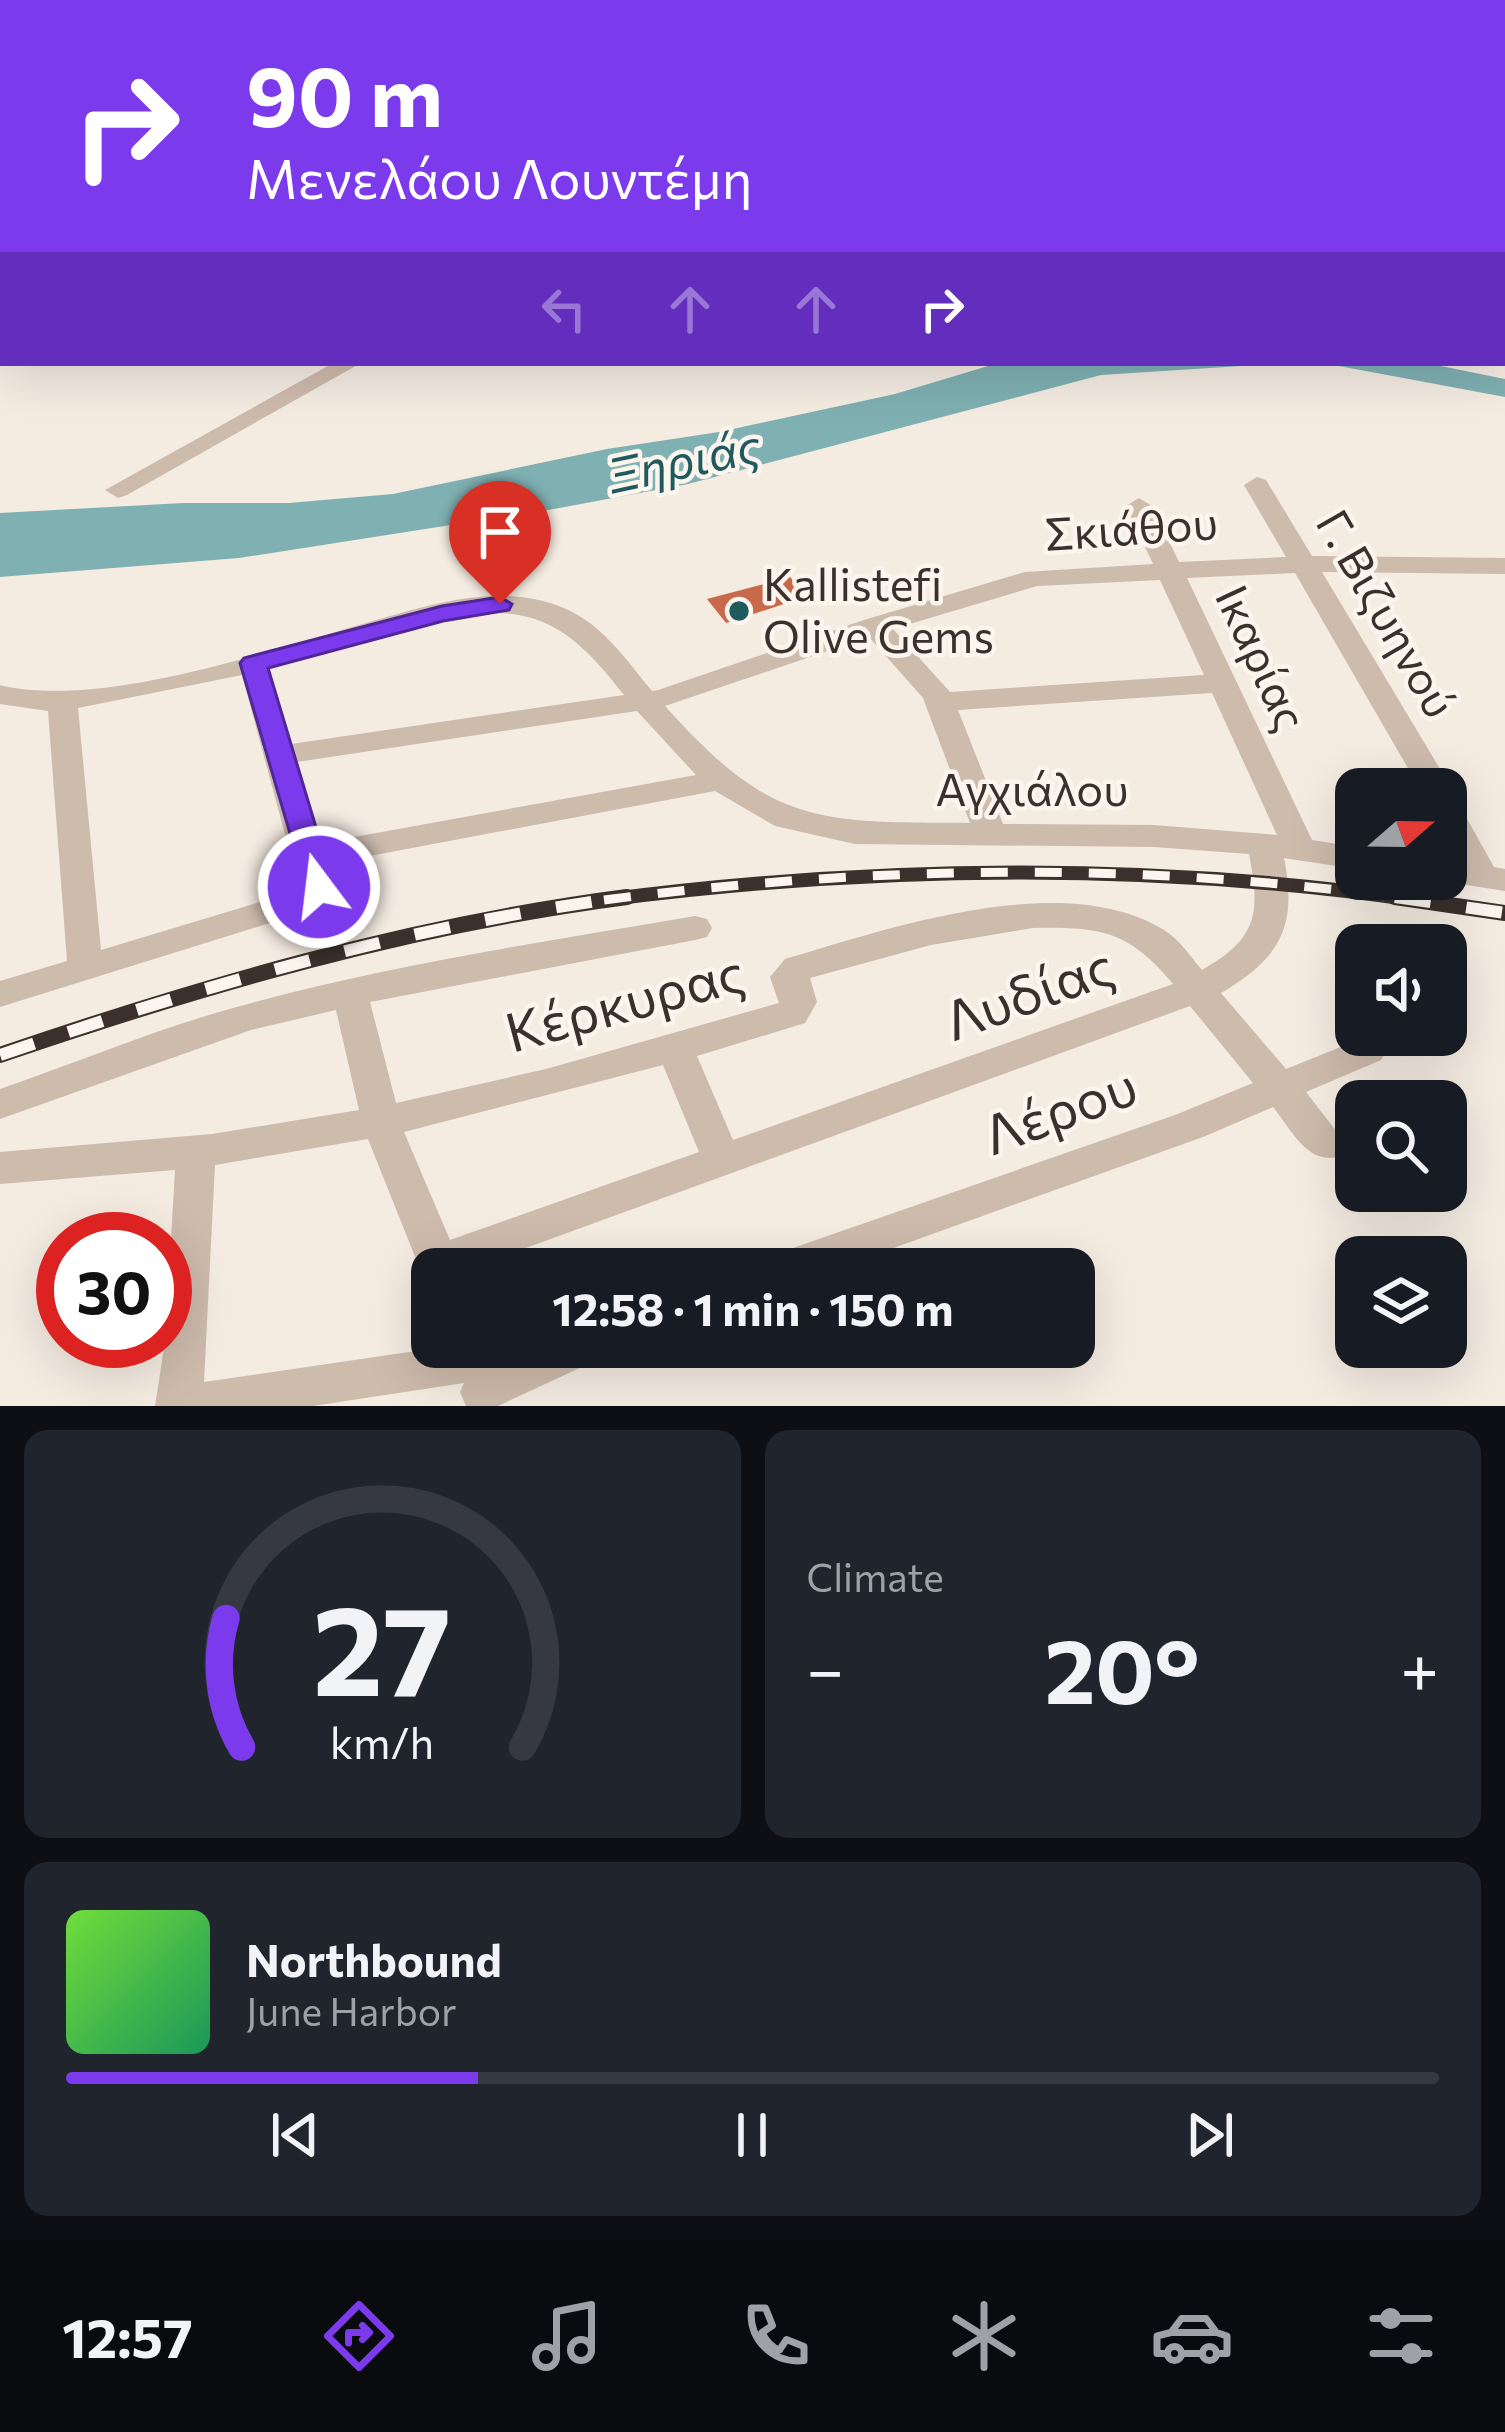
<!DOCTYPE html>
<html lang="en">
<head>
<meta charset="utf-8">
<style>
	body { margin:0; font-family:Commissioner,sans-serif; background:#20242c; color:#f1f3f6; height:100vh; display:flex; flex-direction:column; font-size:45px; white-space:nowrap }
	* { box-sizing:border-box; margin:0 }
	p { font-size:39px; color:#9ea1a6 }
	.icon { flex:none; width:66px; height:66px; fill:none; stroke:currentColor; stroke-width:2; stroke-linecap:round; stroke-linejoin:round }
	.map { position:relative; height:1406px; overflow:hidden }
	.drawer { display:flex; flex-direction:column; gap:24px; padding:24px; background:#0d0f14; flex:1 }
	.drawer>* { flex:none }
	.guide { position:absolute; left:0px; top:0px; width:1506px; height:366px; box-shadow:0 12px 48px #0002; background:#7c3aed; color:#fff; overflow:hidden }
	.needle { width:78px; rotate:70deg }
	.buttons { position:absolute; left:1335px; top:768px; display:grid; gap:24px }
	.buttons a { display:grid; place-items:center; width:132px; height:132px; border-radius:24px; background:#171b24; box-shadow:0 12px 48px #0002; font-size:60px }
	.speed { position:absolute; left:36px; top:1212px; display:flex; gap:24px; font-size:60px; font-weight:700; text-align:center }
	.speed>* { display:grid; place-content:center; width:156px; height:156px; border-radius:50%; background:#171b24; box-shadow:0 12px 48px #0002; line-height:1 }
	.speed .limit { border:18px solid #d22; background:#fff; color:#111 }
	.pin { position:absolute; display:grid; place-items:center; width:102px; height:102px; color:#fff; margin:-123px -51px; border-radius:50% 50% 50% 0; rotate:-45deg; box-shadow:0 0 12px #0007 }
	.pin .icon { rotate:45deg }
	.me { position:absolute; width:132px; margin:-66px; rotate:345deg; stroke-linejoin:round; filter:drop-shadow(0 0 9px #0008) }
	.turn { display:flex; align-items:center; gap:42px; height:252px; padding:0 48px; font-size:54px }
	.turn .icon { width:156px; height:156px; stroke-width:2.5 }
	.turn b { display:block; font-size:84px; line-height:102px }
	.lanes { display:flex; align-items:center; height:114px; padding:0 48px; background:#0003; justify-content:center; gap:60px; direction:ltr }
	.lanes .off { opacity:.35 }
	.big { font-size:90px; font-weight:700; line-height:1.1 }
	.drawer .card { flex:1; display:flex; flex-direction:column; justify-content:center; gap:18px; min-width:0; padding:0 42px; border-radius:24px; background:#20242c }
	.drawer .dial { align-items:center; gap:0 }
	.dial svg { height:312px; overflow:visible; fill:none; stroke:#363941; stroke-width:7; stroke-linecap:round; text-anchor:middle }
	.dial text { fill:#f1f3f6; stroke:none }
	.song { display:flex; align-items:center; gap:36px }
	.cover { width:144px; height:144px; border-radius:18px; background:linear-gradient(135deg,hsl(100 70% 55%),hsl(150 70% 35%)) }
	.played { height:12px; border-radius:6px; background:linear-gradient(90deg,#7c3aed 30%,#363941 30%) }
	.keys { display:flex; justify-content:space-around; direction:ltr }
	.heat { display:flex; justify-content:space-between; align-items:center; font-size:66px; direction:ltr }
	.drawer .tiles { flex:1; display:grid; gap:24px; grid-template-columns:1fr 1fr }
	.card:last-child { grid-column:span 2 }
	.trip { position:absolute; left:411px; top:1248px; width:684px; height:120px; border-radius:24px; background:#171b24; box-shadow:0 12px 48px #0002; font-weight:700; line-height:120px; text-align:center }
	.dock { display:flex; height:192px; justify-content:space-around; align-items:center; background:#090b0e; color:#9ea1a6 }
	.dock .icon { width:84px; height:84px }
	.dock .on { color:#7c3aed }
	.dock b { font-size:54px; color:#f1f3f6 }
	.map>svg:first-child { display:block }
	.water { fill:#7fb0b2 }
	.building { fill:#c8694b }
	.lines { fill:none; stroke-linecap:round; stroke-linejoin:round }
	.lane { fill:#cdbbac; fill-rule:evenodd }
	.street { fill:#cdbbac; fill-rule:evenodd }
	.primary { fill:#7d675c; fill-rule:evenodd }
	.rail-far1-casing { stroke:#3b302b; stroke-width:14 }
	.rail-casing { stroke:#3b302b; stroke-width:16 }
	.rail-far1 { stroke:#fbf5ee; stroke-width:9; stroke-dasharray:27; stroke-linecap:butt }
	.rail { stroke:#fbf5ee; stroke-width:12; stroke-dasharray:36; stroke-linecap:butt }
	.route { fill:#7c3aed; stroke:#51269a; stroke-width:3 }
	.poi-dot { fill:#1f5a5e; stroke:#fbf5ee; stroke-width:4.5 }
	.labels { text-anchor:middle; stroke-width:9; stroke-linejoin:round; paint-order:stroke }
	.street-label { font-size:45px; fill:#3b302b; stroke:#fbf5ee }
	.poi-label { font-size:45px; fill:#3b302b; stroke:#fbf5ee; text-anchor:start }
	.water-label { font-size:48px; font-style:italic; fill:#1f5a5e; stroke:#fbf5ee }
	.near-street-label { font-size:54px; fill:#3b302b; stroke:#fbf5ee }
</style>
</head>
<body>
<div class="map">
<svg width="1505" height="1406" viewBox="0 0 1505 1406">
	<rect width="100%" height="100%" fill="#f4ebe1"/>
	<path class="water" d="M998,363H1288L1101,375L688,484L554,509L239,558L0,577V513L183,503H289L393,494L607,449L719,432L895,394Z
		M1323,363H1426L1505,379V397Z"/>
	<path class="building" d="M790,577L808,596L726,623L707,599Z"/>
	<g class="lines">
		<path class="lane" d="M468,0H476V3H468Z"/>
		<path class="street" d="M843,0H866L868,3H845Z
			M937,0H1007L1009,3H935Z
			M0,101H3V111H0Z
			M1503,110H1505V120H1503Z
			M333,363H361L127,495L118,498L105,490Z
			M1257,477L1266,480L1312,556L1505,558V574L1322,572L1452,789L1446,797V789H1420L1295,573L1187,578L1312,840L1356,847V869L1284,858C1298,927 1280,958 1221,993L1286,1069L1368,1036L1381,1040L1387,1050L1381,1060L1306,1092L1347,1145L1341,1156C1308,1167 1291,1129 1273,1107L1203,1137L835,1269H764L770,1256L1175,1115L1253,1083L1190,1006L468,1269H432V1284L420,1269L368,1139L215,1165L204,1382L443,1347H486L495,1365L534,1347H602L595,1361L498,1406H466L460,1392L464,1383L313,1406H155L165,1341L175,1170L0,1184V1152L212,1134L359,1110L336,1010L251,1030L0,1119V1089C81,1061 161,1027 244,1005C392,964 544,942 695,916L707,919L712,928L707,937L695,940L370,1002L396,1103L546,1069L779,1003L770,977L785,959C890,928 1063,868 1164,930C1179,939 1191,957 1202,970C1257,939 1261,914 1249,854L1154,847L855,844L775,826L715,791L327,864L336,896L331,904L0,1007V981L67,961L48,711L0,704V685C97,709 262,653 359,625C424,607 500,579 566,609C603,625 627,661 652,691L658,690L864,620L1025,572L1153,564L1126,506L1139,498L1152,506L1179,562L1286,557L1244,485ZM1160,580L1204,675L950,692L893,629L1037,586ZM499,613C558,615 589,651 624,695L291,744L269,668L436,622ZM869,637L923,698L970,823C818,822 773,827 665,706ZM242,675L300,890L101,950L78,708ZM1212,693L1277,835L1154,825L1003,824L958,710ZM637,711L696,775L321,843L297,762ZM1033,928C1100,927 1128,930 1173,984L733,1140L697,1056L805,1023L817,1002L810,978L931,945ZM663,1065L699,1152L450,1240L404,1132Z
			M1446,798L1457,801L1494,867L1505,869V891L1434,880L1446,879V861L1458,862L1446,839Z"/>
		<path class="primary" d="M1364,0H1466L1468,3H1366Z
			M1505,0V9L1503,3H1496Z"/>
		<g class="rail-far1-casing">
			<path id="rail-far1" d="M604,900C875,865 1144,861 1415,900"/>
		</g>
		<g class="rail-casing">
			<path id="rail" d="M1395,897L1505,913
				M0,1055C205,985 411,925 627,897"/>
		</g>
		<use href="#rail-far1" class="rail-far1"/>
		<use href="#rail" class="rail"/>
	</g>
	<path class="route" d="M500,597L512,604L509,610L443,621L268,668L334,887L330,895H308L240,663L244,658L442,606Z"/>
	<circle class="poi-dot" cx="739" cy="611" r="12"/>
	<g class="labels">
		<g class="street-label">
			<text transform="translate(1131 529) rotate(-4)" y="16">Σκιάθου</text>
			<text transform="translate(1386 614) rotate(60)" y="16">Γ. Βιζυηνού</text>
			<text transform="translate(1261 658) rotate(65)" y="16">Ικαρίας</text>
			<text x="1032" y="806">Αγχιάλου</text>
		</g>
		<g class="poi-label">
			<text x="763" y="601">Kallistefi<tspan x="763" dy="52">Olive Gems</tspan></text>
		</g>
		<g class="water-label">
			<text transform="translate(684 461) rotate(-12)" y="17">Ξηριάς</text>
		</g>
		<g class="near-street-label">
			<text transform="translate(1029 994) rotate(-20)" y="19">Λυδίας</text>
			<text transform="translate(625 1003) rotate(-15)" y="19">Κέρκυρας</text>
			<text transform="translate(1060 1111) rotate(-20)" y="19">Λέρου</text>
		</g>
	</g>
</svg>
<div class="buttons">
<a><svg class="needle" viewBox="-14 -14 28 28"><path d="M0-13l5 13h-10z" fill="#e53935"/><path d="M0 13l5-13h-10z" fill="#9ea1a6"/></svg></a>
<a><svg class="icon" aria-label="sound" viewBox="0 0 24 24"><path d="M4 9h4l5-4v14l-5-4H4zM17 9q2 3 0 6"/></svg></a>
<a><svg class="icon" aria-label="search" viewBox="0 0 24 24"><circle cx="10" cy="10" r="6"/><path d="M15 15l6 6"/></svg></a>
<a><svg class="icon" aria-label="layers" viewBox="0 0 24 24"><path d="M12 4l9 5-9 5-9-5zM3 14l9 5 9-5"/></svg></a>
</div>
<div class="speed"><div class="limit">30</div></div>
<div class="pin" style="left:500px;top:604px;background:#d93025"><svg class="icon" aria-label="arrive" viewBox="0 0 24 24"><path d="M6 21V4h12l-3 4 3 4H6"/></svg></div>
<svg class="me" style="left:319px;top:887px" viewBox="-20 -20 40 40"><circle r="17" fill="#7c3aed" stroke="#fff" stroke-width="3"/><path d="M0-11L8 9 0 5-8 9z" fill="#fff"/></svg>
<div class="trip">12:58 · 1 min · 150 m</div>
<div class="guide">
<div class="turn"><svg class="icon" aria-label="right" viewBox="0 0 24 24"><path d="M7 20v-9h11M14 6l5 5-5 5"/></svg><div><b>90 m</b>Μενελάου Λουντέμη</div></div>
<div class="lanes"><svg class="icon off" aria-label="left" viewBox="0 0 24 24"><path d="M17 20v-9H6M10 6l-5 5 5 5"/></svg><svg class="icon off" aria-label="ahead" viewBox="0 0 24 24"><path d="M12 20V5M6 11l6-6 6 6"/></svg><svg class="icon off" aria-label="ahead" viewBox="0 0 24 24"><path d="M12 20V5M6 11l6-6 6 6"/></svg><svg class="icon" aria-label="right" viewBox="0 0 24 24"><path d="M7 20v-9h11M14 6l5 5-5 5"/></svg></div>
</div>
</div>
<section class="drawer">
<div class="tiles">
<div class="card dial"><svg viewBox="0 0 100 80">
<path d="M14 69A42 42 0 1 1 86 69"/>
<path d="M14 69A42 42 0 0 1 10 36" stroke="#7c3aed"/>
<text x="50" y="56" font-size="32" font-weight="700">27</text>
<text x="50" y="72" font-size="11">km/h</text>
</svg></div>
<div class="card"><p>Climate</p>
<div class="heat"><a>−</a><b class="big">20°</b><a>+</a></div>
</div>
<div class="card">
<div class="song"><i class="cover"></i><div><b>Northbound</b><p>June Harbor</p></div></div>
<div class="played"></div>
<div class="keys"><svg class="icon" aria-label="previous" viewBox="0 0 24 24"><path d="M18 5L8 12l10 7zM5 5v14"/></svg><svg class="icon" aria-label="pause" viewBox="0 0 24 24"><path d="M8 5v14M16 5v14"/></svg><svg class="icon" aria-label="next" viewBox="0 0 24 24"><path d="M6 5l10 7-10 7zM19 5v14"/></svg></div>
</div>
</div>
</section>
<nav class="dock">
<b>12:57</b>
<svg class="icon on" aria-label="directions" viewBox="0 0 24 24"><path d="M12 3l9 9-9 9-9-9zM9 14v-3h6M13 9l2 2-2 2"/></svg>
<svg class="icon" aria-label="music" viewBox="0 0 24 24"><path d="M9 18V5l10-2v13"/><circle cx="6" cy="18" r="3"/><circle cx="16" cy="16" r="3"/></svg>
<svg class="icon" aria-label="phone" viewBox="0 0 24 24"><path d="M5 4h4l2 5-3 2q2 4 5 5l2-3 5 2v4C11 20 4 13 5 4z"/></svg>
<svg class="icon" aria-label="climate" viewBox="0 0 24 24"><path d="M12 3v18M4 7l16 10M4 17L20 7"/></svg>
<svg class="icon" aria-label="car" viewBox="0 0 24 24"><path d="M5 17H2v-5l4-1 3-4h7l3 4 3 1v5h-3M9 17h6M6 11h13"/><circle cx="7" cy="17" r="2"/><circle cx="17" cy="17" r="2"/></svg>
<svg class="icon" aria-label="filters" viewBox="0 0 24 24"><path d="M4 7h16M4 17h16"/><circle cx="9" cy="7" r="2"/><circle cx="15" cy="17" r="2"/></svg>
</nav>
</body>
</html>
